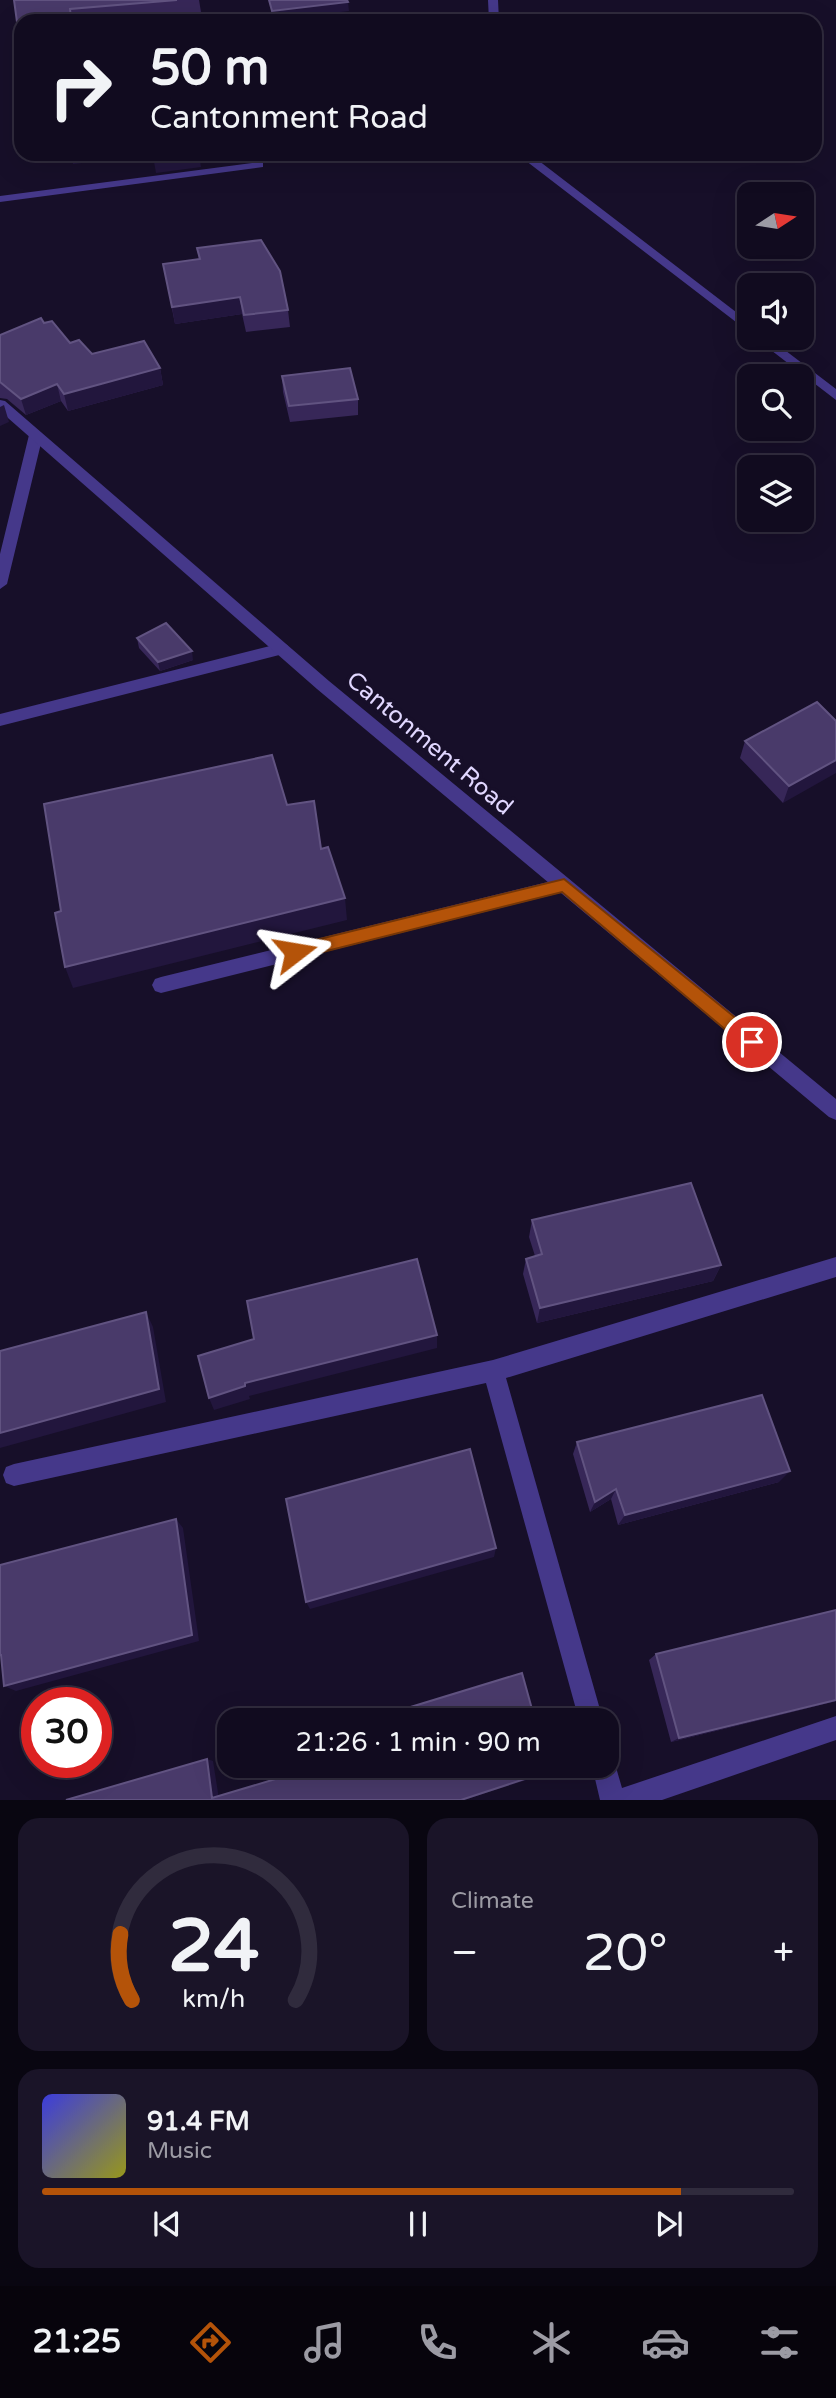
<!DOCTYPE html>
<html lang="en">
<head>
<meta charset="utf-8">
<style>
	body { margin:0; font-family:"Varela Round",sans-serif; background:#1a1428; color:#f1f3f6; height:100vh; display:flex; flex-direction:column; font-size:26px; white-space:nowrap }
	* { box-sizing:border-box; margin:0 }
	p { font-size:23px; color:#9c9ba4 }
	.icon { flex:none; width:38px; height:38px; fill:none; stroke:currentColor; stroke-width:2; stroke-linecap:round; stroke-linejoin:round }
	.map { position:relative; height:1800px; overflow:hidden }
	.sheet { display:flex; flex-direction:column; gap:18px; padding:18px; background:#090611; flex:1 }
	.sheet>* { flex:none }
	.guide { position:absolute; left:14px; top:14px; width:808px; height:147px; border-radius:21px; box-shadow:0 7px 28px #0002,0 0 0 2px #302b3d; background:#110b1f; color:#f1f3f6; overflow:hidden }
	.needle { width:46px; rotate:78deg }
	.tools { position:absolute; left:737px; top:182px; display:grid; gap:14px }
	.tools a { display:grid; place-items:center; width:77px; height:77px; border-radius:14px; background:#110b1f; box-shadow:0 7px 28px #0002,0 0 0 2px #302b3d; font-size:35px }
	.speed { position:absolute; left:21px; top:1687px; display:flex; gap:14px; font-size:35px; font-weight:700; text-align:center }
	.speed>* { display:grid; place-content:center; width:91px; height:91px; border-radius:50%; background:#110b1f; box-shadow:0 7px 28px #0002,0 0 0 2px #302b3d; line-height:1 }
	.speed .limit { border:10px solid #d22; background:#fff; color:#111 }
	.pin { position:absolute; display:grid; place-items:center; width:60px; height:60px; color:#fff; margin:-30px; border:4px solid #fff; border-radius:50%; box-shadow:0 2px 7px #0007 }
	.me { position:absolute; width:77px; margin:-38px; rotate:76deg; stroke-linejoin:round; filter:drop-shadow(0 0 5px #0008) }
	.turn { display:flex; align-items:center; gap:24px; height:147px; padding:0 21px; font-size:32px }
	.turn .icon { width:91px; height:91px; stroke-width:2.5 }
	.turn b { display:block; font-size:49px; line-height:60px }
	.big { font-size:52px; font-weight:600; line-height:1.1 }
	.sheet .widget { flex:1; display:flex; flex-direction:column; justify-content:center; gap:10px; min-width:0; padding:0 24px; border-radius:21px; background:#1a1428 }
	.sheet .dial { align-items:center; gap:0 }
	.dial svg { height:182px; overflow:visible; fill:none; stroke:#302b3d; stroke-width:7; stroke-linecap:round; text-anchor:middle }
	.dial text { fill:#f1f3f6; stroke:none }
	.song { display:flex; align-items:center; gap:21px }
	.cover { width:84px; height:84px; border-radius:10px; background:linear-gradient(135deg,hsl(240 70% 55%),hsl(60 70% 35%)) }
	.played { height:7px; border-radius:4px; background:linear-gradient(90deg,#b45309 85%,#302b3d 85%) }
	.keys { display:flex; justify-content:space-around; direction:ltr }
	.heat { display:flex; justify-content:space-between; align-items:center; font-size:38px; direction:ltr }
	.sheet .tiles { flex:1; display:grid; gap:18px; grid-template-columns:1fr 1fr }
	.widget:last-child { grid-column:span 2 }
	.trip { position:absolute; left:217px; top:1708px; width:402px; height:70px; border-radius:21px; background:#110b1f; box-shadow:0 7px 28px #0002,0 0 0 2px #302b3d; font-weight:600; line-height:70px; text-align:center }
	.dock { display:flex; height:112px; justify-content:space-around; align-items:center; background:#07040c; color:#9c9ba4 }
	.dock .icon { width:49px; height:49px }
	.dock .current { color:#b45309 }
	.dock b { font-size:32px; color:#f1f3f6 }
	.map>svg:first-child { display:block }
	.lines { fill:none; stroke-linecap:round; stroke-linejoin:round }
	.minor { fill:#45388a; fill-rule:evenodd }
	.tertiary { fill:#45388a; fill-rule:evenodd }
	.wall { fill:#372758 }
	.shaded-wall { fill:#22163d }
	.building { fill:#493a6a; stroke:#615381; stroke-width:2 }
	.route { fill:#b45309; stroke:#753606; stroke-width:2 }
	.labels { text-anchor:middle; stroke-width:7; stroke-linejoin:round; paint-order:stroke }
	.street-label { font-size:24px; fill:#e1d7ff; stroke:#170f29 }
</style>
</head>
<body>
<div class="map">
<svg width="836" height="1800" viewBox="0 0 836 1800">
	<rect width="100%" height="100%" fill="#170f29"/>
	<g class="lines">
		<path class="minor" d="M488,0H498L499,21H489Z
			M517,154H530L749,322V332Z
			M259,162L263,163V167L0,202V196Z
			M755,338H769L836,389V400Z
			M36,431L43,435L7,584L0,589V554L29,435Z
			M282,643L287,645L290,649L287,653L0,726V714Z
			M564,878L570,880L573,885L570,890L564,892L161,993L155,991L152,985L155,979L161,977Z
			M836,1257V1277L506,1378L603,1720H579L486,1383L14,1486L6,1483L3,1475L6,1467L14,1464L493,1360Z
			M836,1716V1740L662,1800H600L592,1766H607V1755L613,1757L622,1788Z"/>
		<path class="tertiary" d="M0,400L5,401L329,681L836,1099V1120L829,1117L317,689L0,411Z"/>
	</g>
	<path class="wall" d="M14,0H199L201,12L96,21H21L20,36Z
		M237,154H279L238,157Z
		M197,248L288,310L290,327L246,332L242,314L175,324L163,264L199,260Z
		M44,323L70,343L92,354L160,368L163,385L68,411L61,401L26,415L7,399L0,398V335Z
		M282,376L358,399V415L290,422L283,392Z
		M137,638L193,660L160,671L139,648Z
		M836,721L783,803L740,758L745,741Z
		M532,1220L721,1265L713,1281L537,1323L523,1274L526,1259L535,1256L529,1237Z
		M577,1442L779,1482L618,1525L611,1499L590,1512L573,1454Z
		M656,1654L836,1701L671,1742L649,1660Z"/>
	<path class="shaded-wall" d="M348,2L349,11L272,20V11Z
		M71,154H151L152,155L73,164Z
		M166,154H199L201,167L156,173L153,156Z
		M240,297L242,314L175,324L172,307Z
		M160,368L163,385L68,411L64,394Z
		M57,384L61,401L26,415L21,399Z
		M4,405L9,422L0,426V407Z
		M192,651L193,660L160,671L158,662Z
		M836,760V773L783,803L789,786Z
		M345,898L347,920L73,988L65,967Z
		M721,1265L713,1281L537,1323L540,1308Z
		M146,1312L153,1327L166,1402L0,1448V1433Z
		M437,1335V1348L249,1396L250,1399L214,1410L209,1398L245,1383Z
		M790,1471L779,1482L618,1525L625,1515Z
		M616,1489L611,1499L590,1512L595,1502Z
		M176,1519L183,1528L199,1641L16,1691L4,1686Z
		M496,1548L494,1557L310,1609L306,1602Z
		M836,1700V1701L671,1742L679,1738Z
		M207,1759L213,1761L219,1799L212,1798Z
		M549,1771L545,1774L464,1800H461Z"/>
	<path class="building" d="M14,0H177L70,9L71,18L17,22Z
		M269,0H347L348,2L272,11Z
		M291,19L292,21H262Z
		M261,240L280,271L288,310L244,315L240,297L172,307L163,264L200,259L197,248Z
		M41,318L44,323L52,321L70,343L79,340L92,354L144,341L160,368L64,394L57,384L21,399L0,382V335Z
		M350,368L358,399L289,406L282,376Z
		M166,623L192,651L158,662L137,638Z
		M817,702L836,721V760L789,786L745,741Z
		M272,755L287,805L314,801L321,849L328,847L345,898L65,967L55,913L61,911L44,804Z
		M691,1183L721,1265L540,1308L526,1259L542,1254L532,1220Z
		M417,1259L437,1335L245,1383V1386L209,1398L198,1356L254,1339L247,1301Z
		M146,1312L159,1389L0,1433V1351Z
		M762,1395L790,1471L625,1515L616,1489L595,1502L577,1442Z
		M470,1449L496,1548L306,1602L286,1499Z
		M176,1519L192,1635L4,1686L1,1655H0V1565Z
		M836,1610V1700L679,1738L656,1654Z
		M522,1673L535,1720H368Z
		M207,1759L212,1798L319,1766H548L549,1771L461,1800H66Z"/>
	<path class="route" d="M564,879L758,1036L761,1042L758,1047L752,1049L746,1047L562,892L295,959L289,957L287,952L289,947L295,945Z"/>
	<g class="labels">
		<g class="street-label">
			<text transform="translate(430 743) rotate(40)" y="8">Cantonment Road</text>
		</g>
	</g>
</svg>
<div class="tools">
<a><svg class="needle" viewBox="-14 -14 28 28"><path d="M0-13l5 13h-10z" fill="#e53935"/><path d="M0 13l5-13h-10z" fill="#9c9ba4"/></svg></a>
<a><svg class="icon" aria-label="sound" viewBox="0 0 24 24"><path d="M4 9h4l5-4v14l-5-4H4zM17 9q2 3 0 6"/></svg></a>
<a><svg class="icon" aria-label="search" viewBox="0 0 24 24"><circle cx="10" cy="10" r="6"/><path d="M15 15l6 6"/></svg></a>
<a><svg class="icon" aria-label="layers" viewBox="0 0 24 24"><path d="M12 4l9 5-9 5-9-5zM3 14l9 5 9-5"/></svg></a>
</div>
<div class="speed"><div class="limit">30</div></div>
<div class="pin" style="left:752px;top:1042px;background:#d93025"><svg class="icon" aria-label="arrive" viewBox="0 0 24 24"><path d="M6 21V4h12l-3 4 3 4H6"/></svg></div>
<svg class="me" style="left:295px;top:952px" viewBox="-20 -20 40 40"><path d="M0-17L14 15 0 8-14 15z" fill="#b45309" stroke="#fff" stroke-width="4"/></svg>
<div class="trip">21:26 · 1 min · 90 m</div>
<div class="guide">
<div class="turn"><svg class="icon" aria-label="right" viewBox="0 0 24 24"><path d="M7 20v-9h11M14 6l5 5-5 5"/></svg><div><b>50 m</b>Cantonment Road</div></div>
</div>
</div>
<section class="sheet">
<div class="tiles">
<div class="widget dial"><svg viewBox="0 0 100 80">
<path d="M14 69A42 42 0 1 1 86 69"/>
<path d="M14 69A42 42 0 0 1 9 40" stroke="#b45309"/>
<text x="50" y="56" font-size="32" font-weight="700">24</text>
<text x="50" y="72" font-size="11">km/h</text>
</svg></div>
<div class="widget"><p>Climate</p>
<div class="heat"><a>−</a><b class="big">20°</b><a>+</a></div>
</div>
<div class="widget">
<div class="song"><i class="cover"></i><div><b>91.4 FM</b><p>Music</p></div></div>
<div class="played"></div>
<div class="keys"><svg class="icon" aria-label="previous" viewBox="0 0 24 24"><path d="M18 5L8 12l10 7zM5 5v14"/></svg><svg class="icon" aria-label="pause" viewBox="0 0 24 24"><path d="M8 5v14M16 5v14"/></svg><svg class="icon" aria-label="next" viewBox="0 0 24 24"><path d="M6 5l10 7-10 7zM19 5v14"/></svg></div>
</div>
</div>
</section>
<nav class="dock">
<b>21:25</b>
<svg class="icon current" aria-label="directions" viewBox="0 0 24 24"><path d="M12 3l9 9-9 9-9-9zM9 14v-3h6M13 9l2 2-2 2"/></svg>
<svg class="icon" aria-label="music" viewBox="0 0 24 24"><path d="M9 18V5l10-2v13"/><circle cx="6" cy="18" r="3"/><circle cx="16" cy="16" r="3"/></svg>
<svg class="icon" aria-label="phone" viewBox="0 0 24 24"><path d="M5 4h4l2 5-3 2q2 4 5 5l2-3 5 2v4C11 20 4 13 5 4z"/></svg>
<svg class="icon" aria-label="climate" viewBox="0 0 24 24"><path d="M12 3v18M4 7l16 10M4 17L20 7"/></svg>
<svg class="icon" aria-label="car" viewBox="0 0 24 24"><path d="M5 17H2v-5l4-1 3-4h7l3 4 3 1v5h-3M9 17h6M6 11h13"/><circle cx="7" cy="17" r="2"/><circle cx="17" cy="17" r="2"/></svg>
<svg class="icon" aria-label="filters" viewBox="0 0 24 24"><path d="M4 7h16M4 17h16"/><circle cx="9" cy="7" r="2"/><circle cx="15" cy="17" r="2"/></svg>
</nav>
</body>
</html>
